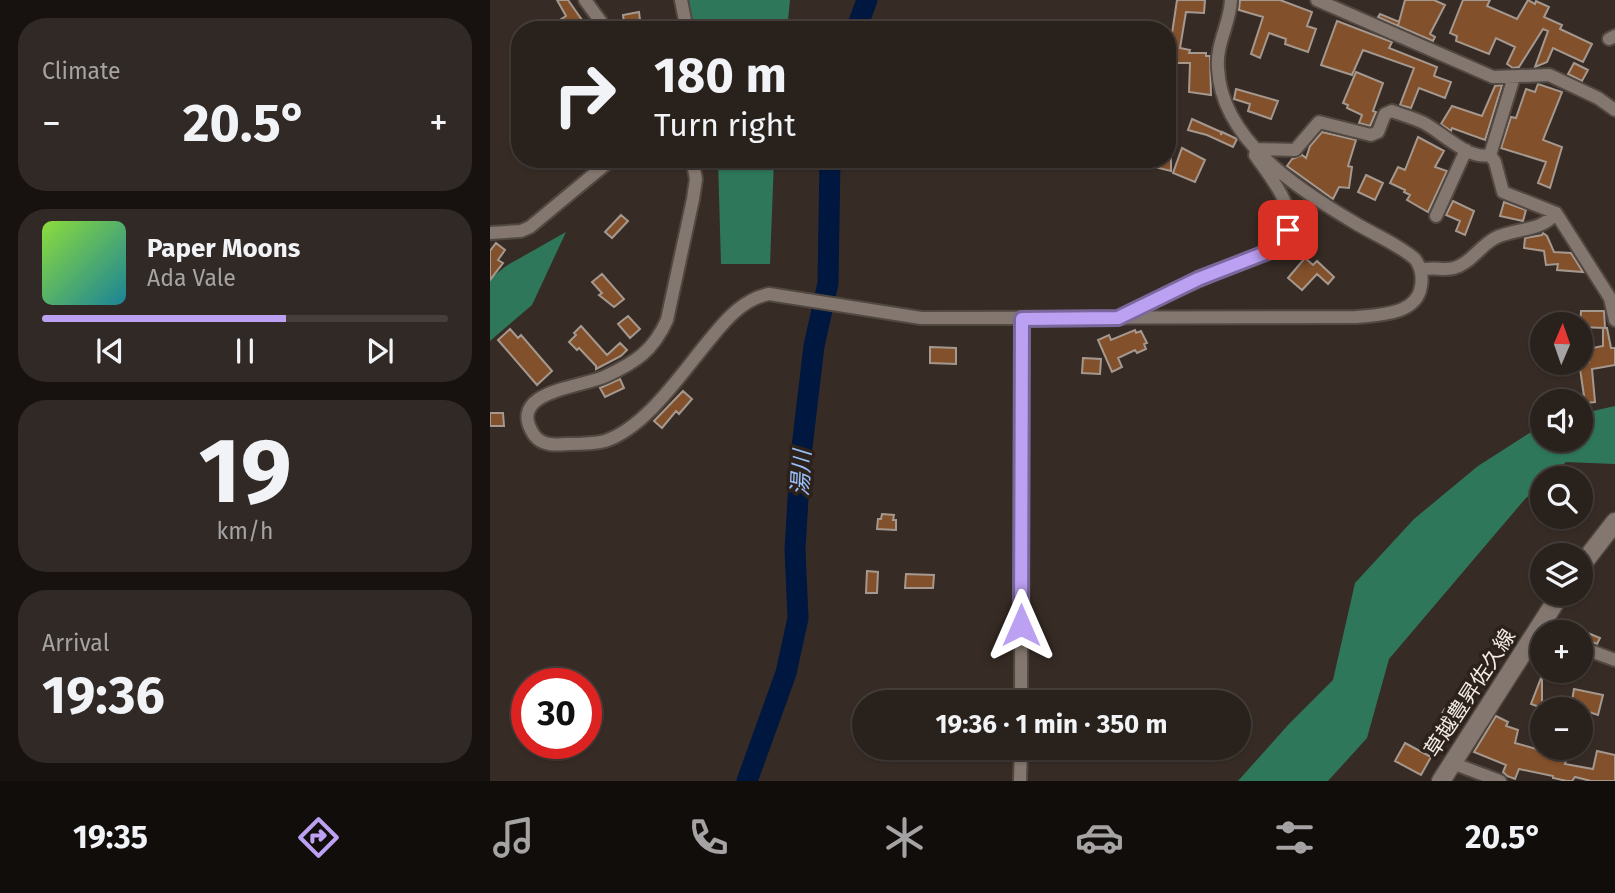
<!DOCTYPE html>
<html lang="en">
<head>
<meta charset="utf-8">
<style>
	body { margin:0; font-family:"Fira Sans","Noto Sans JP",sans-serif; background:#312925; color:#f1f3f6; height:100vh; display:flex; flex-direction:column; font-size:26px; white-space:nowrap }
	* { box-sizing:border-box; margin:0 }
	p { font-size:23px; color:#a5a3a3 }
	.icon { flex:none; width:38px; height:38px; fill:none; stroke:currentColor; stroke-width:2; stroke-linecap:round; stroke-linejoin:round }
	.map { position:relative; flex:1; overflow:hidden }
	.sheet { display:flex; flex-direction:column; gap:18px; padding:18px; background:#17120f; width:490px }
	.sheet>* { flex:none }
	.hud { position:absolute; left:21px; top:21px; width:665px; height:147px; border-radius:28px; box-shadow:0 2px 5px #0004,0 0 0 2px #453e3b; background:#29211c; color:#f1f3f6; overflow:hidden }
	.needle { width:46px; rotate:2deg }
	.tools { position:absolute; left:1040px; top:312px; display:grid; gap:14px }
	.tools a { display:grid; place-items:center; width:63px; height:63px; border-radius:50%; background:#29211c; box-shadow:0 2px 5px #0004,0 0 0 2px #453e3b; font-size:35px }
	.speed { position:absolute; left:21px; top:668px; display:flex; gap:14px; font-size:35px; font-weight:700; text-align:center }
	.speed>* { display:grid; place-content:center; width:91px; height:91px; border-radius:50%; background:#29211c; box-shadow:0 2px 5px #0004,0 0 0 2px #453e3b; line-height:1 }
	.speed .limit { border:10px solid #d22; background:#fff; color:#111 }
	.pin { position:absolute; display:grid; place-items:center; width:60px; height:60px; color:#fff; margin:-30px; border-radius:14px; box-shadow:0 4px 10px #0006 }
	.me { position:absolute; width:77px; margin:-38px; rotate:0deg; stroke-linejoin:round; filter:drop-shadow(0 0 5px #0008) }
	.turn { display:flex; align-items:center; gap:24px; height:147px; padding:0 28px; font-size:32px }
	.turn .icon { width:91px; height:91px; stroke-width:2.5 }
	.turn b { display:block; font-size:49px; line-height:60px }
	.big { font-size:52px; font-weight:700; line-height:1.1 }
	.sheet .card { flex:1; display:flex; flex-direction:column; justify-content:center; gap:10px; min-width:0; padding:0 24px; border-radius:28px; background:#312925 }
	.sheet .dial { align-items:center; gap:0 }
	.dial b { font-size:91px; line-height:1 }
	.song { display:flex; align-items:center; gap:21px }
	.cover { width:84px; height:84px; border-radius:10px; background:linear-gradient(135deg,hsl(90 70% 55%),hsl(190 70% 35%)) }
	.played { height:7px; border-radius:4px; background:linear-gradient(90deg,#bca0f2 60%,#453e3b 60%) }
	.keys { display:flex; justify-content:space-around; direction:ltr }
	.heat { display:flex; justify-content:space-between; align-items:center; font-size:38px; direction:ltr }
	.trip { position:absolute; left:362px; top:690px; width:399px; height:70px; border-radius:35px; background:#29211c; box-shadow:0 2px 5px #0004,0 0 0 2px #453e3b; font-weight:700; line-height:70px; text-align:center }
	.tabs { display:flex; height:112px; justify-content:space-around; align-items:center; background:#100d0b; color:#a5a3a3 }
	.tabs .icon { width:49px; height:49px }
	.tabs .current { color:#bca0f2 }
	.tabs b { font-size:32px; color:#f1f3f6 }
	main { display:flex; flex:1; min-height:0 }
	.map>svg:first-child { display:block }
	.forest { fill:#2f775b }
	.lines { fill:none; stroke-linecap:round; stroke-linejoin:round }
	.river { stroke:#00173f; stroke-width:21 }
	.building { fill:#82502b; stroke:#a5988f; stroke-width:2 }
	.minor-casing { stroke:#514842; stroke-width:16 }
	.secondary-casing { stroke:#514842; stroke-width:21 }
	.minor { stroke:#84776f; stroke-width:12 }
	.secondary { stroke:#84776f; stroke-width:18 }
	.route-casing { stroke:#7a689d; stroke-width:18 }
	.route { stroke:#bca0f2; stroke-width:12 }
	.labels { text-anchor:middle; stroke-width:7; stroke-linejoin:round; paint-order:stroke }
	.street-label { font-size:21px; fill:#f2ebe6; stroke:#2c221b }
	.water-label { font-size:23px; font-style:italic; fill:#98c0f9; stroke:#2c221b }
</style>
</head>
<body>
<main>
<section class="sheet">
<div class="card"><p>Climate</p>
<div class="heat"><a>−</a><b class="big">20.5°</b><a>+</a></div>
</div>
<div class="card">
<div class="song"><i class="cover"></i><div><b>Paper Moons</b><p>Ada Vale</p></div></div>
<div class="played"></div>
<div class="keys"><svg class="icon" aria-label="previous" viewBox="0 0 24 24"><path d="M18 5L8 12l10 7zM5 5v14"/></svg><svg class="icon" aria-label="pause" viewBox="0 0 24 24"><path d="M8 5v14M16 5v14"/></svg><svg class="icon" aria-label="next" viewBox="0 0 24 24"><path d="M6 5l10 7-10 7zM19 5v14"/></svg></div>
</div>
<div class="card dial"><b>19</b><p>km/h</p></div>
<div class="card"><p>Arrival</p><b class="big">19:36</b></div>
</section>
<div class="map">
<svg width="1125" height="781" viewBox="0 0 1125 781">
	<rect width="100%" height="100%" fill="#372c25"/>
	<path class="forest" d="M193,0H300L297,30H196Z
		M228,159H284L280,264H231Z
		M76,232L42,305L0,341V279L16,266Z
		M1125,406V464L1076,462L1059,478H1052V484L1035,499L899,659L877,738L838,781H748L798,725L843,680L865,583L924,519L988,466L1052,425V439H1090V414Z"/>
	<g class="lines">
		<path class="river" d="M366,30L377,0
			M257,781L296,673L308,618L305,550L310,464L324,346L338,283L340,159"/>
	</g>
	<path class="building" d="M67,0H78L99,30H54L76,16Z
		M687,0H715L714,13L696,12L690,48L700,50L699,53H716V56H720L721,95L699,92L700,63H677V47H680Z
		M750,0H790L822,12L817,26L826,29L818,52L795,44L796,39L779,33L770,58L761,54L773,17L749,10Z
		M915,0H944L955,5L940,34L945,37L943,41L908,26L909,22L908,26L888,17L890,14L909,22Z
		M973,0H1000L997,6L1027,19L1038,0L1045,4L1046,1L1059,7L1054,17L1072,25L1070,29L1102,44L1093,62L1063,48L1057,62L1045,67L1058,31L1053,29L1029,67L1023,68L1017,64L1025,47L1006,38L999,54L966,41L967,36L960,33Z
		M149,12L151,28L135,30L133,15Z
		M847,21L902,42L899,48L947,67L944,76L961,82L955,98L929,88L921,108L910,105L924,68L873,50L862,75L831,65Z
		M1084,63L1098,70L1092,81L1078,74Z
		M866,72L893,83L883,111L886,112L880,126L869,123L872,115L857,108L858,105L853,103Z
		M1048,84L1072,92L1053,140L1072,147L1060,188L1048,183L1056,162L1011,148L1021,117L1026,118L1036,89L1045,92Z
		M1012,85L995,140L962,128L961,131L951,124L962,106L992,116L1005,86Z
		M746,89L788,101L781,119L758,111L760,104L744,99Z
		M702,119L731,132V135L732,132L747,139L743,147L717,135L698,130Z
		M832,132L866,140L858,166L862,167L859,188L849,187L843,199L797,166L802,159L812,155L816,158L820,146Z
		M928,137L954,151L945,167L957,171L938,212L917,200L920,195L914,192L915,190L900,183L908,167L915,170Z
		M692,148L715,160L705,182L683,173Z
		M648,159H681V171L648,163Z
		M876,175L893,183L885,200L868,192Z
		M963,201L984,211L975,235L966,231L970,221L956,215Z
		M1014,202L1036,210L1033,221L1010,216Z
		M131,215L138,221L122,238L115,232Z
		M1053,233L1057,236L1064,252L1081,253L1093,272L1067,270L1068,264L1056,265L1054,251L1034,248L1035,238L1052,235Z
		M6,243L15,250L8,260L13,263L0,280V251Z
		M815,258L823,265L827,261L844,277L838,284L827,274L812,290L798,278Z
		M112,274L134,299L124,307L109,295L112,293L102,282Z
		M1091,311H1114L1115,328L1090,327Z
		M138,316L150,329L140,338L128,324Z
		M91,326L117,355L130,343L137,350L131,356L106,369V366L89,348L87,350L79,342L86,335L84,333Z
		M1113,328H1117L1121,348H1125V365L1102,369L1105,402L1095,403L1089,362H1099L1097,352L1102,351V348L1113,346Z
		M20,329L28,338L31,335L62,371L47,385L8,340Z
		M645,330L646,333L651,331L657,343L654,344L656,349L647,353L645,350L628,358L632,367L622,372L608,340L619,335L621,340Z
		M440,347L466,348V364L440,363Z
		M593,358L611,359L610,374L592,373Z
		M130,379L134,388L115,397L110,388Z
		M193,391L202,399L189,414L186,411L172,428L164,421Z
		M0,413H13L14,426H0Z
		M392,514L404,515L403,520H406V530L387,529L388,519H391Z
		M377,571L388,572L387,593H376Z
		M416,574L444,575L443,588H415Z
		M1067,620L1110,638L1107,644L1090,638V632H1070L1063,628Z
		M1051,678H1052V708L1041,704Z
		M1084,689L1113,695L1108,715L1081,706Z
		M957,705L969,711L963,724L950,717Z
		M1006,716L1018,722L1016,726L1028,730L1025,743L1050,750L1051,747H1080L1075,764L1103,769L1107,751L1125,755V781H1101L1085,777L1082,781H1077L1063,778V776L1029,769L1025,779L1017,776L1013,772L1016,765L984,752Z
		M915,743L941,757L931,775L905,761Z"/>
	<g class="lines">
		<g class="minor-casing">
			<path id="minor" d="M95,0L117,30
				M191,0L197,30
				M827,0L1003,77L1059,75L1108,98L1125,110
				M1119,39L1125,36
				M1024,77L1000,155L1005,162L1013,192L1066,213L1120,298L1125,320
				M202,159L206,179L203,199L177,320C163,351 146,362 116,376C95,387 14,390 44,435C52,446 65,445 78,444C90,444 103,444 115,441C157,427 193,371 221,338C237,318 254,299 279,294L431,318L866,317C888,315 927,315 931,286C933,275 931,267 925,259C908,244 885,235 865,223C809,190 731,140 728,68C726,43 740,24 741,0
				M946,216L976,150
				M0,233L31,231L40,227L122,159
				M931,270C943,266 953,271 964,268C981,263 990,246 1005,238C1025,228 1051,232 1066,213
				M632,317C674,296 716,276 760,259C772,255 791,250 796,238C809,209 780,177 765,155L767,149L805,150L829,122L881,135L888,132L895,114L902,111C912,115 924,118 934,123C953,133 978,160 1000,155
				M1090,647L1125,660
				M531,702L532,319
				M962,763L1010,781
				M530,781L531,747"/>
		</g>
		<g class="secondary-casing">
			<path id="secondary" d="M1090,567L1125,522
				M951,781L1071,593"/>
		</g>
		<use href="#minor" class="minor"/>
		<use href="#secondary" class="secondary"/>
	</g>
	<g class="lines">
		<g class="route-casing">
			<path id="route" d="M531,625L532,319L628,318L708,279L783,250L794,242L798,230"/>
		</g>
		<use href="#route" class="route"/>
	</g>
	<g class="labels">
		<g class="street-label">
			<text transform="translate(980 693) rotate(-57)" y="7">草越豊昇佐久線</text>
		</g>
		<g class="water-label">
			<text transform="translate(311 473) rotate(-87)" y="8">湯川</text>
		</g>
	</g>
</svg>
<div class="tools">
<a><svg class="needle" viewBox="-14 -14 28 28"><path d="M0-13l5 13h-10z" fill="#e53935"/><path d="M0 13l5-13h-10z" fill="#a5a3a3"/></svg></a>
<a><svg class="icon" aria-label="sound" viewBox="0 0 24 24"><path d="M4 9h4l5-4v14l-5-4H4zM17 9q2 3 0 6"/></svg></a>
<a><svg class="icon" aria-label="search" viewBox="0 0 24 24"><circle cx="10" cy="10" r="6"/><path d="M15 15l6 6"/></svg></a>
<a><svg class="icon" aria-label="layers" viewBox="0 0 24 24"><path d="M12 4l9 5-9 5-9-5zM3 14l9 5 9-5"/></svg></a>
<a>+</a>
<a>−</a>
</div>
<div class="speed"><div class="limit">30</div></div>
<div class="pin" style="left:798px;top:230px;background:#d93025"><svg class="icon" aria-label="arrive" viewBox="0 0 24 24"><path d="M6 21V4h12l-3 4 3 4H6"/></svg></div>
<svg class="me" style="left:531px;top:625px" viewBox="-20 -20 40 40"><path d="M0-17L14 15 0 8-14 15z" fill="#bca0f2" stroke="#fff" stroke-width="4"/></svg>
<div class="trip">19:36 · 1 min · 350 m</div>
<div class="hud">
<div class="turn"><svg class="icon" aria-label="right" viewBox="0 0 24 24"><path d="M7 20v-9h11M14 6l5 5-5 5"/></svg><div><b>180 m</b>Turn right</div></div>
</div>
</div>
</main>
<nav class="tabs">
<b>19:35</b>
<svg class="icon current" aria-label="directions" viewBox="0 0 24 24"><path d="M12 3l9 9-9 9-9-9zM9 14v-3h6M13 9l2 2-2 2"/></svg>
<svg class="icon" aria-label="music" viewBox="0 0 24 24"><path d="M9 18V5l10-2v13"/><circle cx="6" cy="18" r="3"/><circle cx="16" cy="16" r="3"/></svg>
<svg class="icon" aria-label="phone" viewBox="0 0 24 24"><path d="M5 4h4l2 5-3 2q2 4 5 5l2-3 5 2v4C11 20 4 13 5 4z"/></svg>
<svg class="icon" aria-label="climate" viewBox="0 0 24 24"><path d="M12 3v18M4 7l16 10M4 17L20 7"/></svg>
<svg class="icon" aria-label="car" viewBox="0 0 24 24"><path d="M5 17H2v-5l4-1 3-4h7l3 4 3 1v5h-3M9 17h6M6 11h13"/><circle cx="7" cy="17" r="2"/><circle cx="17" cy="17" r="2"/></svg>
<svg class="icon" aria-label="filters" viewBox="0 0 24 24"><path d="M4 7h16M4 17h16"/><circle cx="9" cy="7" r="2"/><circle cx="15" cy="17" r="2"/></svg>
<b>20.5°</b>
</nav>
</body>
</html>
